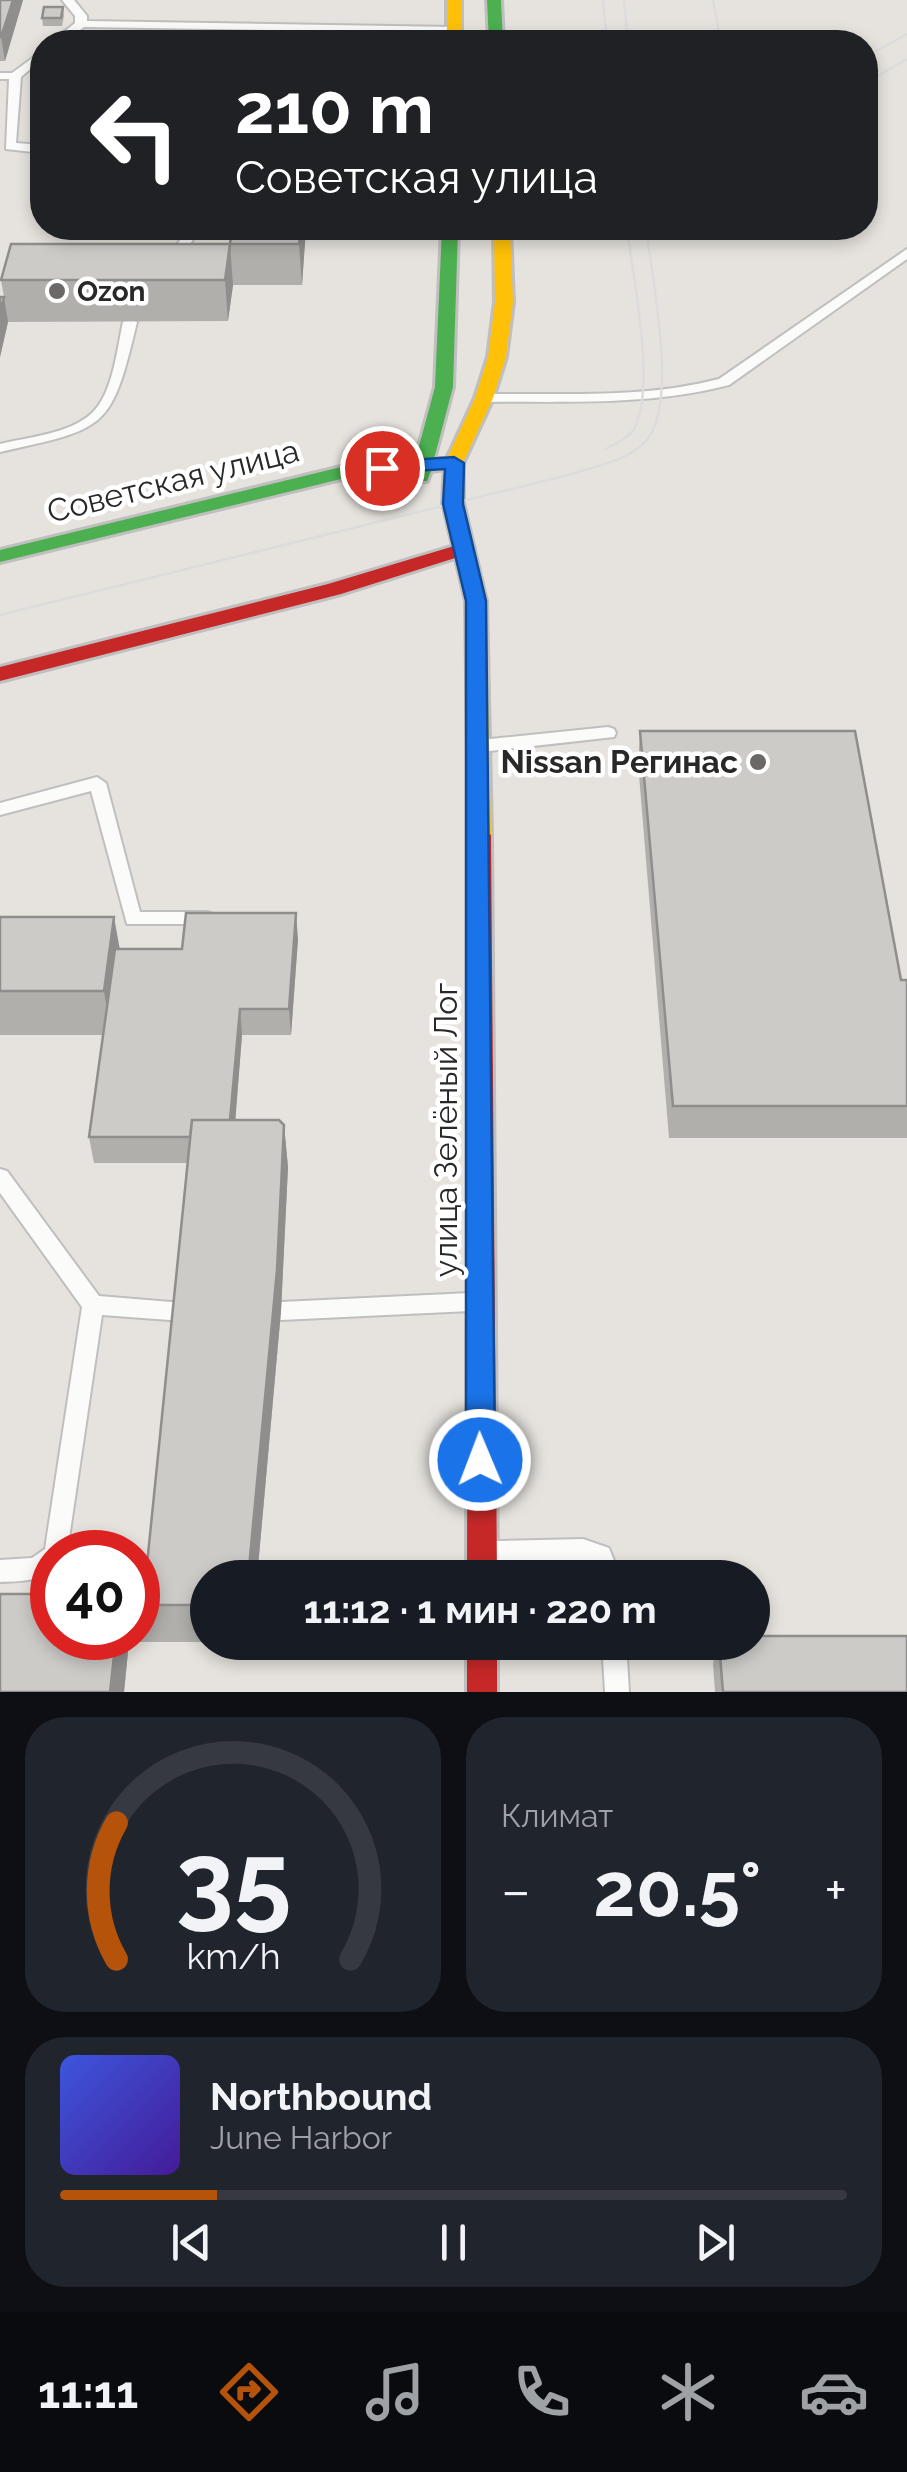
<!DOCTYPE html>
<html lang="ru">
<head>
<meta charset="utf-8">
<style>
	body { margin:0; font-family:Raleway,sans-serif; background:#20242c; color:#f1f3f6; height:100vh; display:flex; flex-direction:column; font-size:38px; white-space:nowrap }
	* { box-sizing:border-box; margin:0 }
	p { font-size:32px; color:#9ea1a6 }
	.icon { flex:none; width:55px; height:55px; fill:none; stroke:currentColor; stroke-width:2; stroke-linecap:round; stroke-linejoin:round }
	.map { position:relative; height:1692px; overflow:hidden }
	.panel { display:flex; flex-direction:column; gap:25px; padding:25px; background:#0d0f14; flex:1 }
	.panel>* { flex:none }
	.guide { position:absolute; left:30px; top:30px; width:848px; height:210px; border-radius:40px; box-shadow:0 5px 15px #0003; background:#202124; color:#fff; overflow:hidden }
	.speed { position:absolute; left:30px; top:1530px; display:flex; gap:20px; font-size:50px; font-weight:700; text-align:center }
	.speed>* { display:grid; place-content:center; width:130px; height:130px; border-radius:50%; background:#171b24; box-shadow:0 5px 15px #0003; line-height:1 }
	.speed .limit { border:15px solid #d22; background:#fff; color:#111 }
	.pin { position:absolute; display:grid; place-items:center; width:85px; height:85px; color:#fff; margin:-42px; border:5px solid #fff; border-radius:50%; box-shadow:0 2px 10px #0007 }
	.me { position:absolute; width:110px; margin:-55px; rotate:359deg; stroke-linejoin:round; filter:drop-shadow(0 0 8px #0008) }
	.turn { display:flex; align-items:center; gap:35px; height:210px; padding:0 40px; font-size:45px }
	.turn .icon { width:130px; height:130px; stroke-width:2.5 }
	.turn b { display:block; font-size:70px; line-height:85px }
	.big { font-size:75px; font-weight:700; line-height:1.1 }
	.panel .card { flex:1; display:flex; flex-direction:column; justify-content:center; gap:15px; min-width:0; padding:0 35px; border-radius:40px; background:#20242c }
	.panel .dial { align-items:center; gap:0 }
	.dial svg { height:260px; overflow:visible; fill:none; stroke:#363941; stroke-width:7; stroke-linecap:round; text-anchor:middle }
	.dial text { fill:#f1f3f6; stroke:none }
	.song { display:flex; align-items:center; gap:30px }
	.cover { width:120px; height:120px; border-radius:15px; background:linear-gradient(135deg,hsl(230 70% 55%),hsl(260 70% 35%)) }
	.played { height:10px; border-radius:5px; background:linear-gradient(90deg,#b45309 20%,#363941 20%) }
	.keys { display:flex; justify-content:space-around; direction:ltr }
	.heat { display:flex; justify-content:space-between; align-items:center; font-size:55px; direction:ltr }
	.panel .tiles { flex:1; display:grid; gap:25px; grid-template-columns:1fr 1fr }
	.card:last-child { grid-column:span 2 }
	.trip { position:absolute; left:190px; top:1560px; width:580px; height:100px; border-radius:50px; background:#171b24; box-shadow:0 5px 15px #0003; font-weight:700; line-height:100px; text-align:center }
	.tab-bar { display:flex; height:160px; justify-content:space-around; align-items:center; background:#090b0e; color:#9ea1a6 }
	.tab-bar .icon { width:70px; height:70px }
	.tab-bar .active { color:#b45309 }
	.tab-bar b { font-size:45px; color:#f1f3f6 }
	.map>svg:first-child { display:block }
	.lines { fill:none; stroke-linecap:round; stroke-linejoin:round }
	.lane-casing { stroke:#c0bfbf; stroke-width:4 }
	.fast-casing { stroke:#c0bfbf; stroke-width:6 }
	.slow-casing { stroke:#c0bfbf; stroke-width:6 }
	.jam-casing { stroke:#c0bfbf; stroke-width:6 }
	.lane { fill:#fbfbfa; fill-rule:evenodd }
	.fast { fill:#4caf50; fill-rule:evenodd }
	.slow { fill:#ffc107; fill-rule:evenodd }
	.jam { fill:#c62828; fill-rule:evenodd }
	.tram { stroke:#dddcdd; stroke-width:2.5 }
	.wall { fill:#b0afac }
	.shaded-wall { fill:#908e8c }
	.building { fill:#cdcbc8; stroke:#908e8c; stroke-width:2.5 }
	.route { fill:#1a73e8; stroke:#114b97; stroke-width:2.5 }
	.poi-dot { fill:#6a6968; stroke:#fff; stroke-width:4 }
	.labels { text-anchor:middle; stroke-width:9; stroke-linejoin:round; paint-order:stroke }
	.far-poi-label { font-size:28px; font-weight:bold; fill:#282828; stroke:#fff; text-anchor:start }
	.street-label { font-size:32px; fill:#282828; stroke:#fff }
	.poi-label { font-size:32px; font-weight:bold; fill:#282828; stroke:#fff; text-anchor:end }
</style>
</head>
<body>
<div class="map">
<svg width="907" height="1692" viewBox="0 0 907 1692">
	<rect width="100%" height="100%" fill="#e6e3de"/>
	<g class="lines">
		<g class="lane-casing">
			<path id="lane" d="M62,0H74L87,16V21L454,27L460,30L454,33L84,27L64,42H52L75,23V16Z
				M42,51V59L21,77L16,143L42,145V153L6,149L9,79H0V73H12Z
				M188,228H200C191,243 184,259 164,258V252L176,246Z
				M907,249V259L729,385C648,406 568,401 485,402L478,398L485,394C564,393 642,399 719,379Z
				M130,318L137,322C111,431 107,428 0,452V444C28,437 70,434 92,413C113,393 117,349 123,322Z
				M608,727L614,729L616,733L614,737L480,752L472,746L480,740Z
				M97,777L106,783L140,912H207L213,914L216,919L213,924H127L91,791L0,815V803Z
				M0,1169L7,1171L99,1296L183,1303L190,1306L194,1312L190,1318L183,1321L102,1315L67,1552H52V1570C37,1582 19,1581 0,1582V1560L32,1558L45,1549L82,1307L0,1193Z
				M470,1293L477,1296L480,1302L477,1308L470,1311L281,1320L274,1317L270,1311L274,1305L281,1302Z
				M583,1539L609,1548L621,1578H598L593,1564L583,1561L496,1563L488,1560L485,1552L488,1544L496,1541Z
				M602,1642H626L629,1692H605Z"/>
		</g>
		<g class="fast-casing">
			<path id="fast" d="M487,0H501L503,42H489Z
				M442,228H458L453,387L434,459H460V467L431,471L427,481H413L412,472L341,479L0,562V550L341,467L415,461L435,387Z"/>
		</g>
		<g class="slow-casing">
			<path id="slow" d="M447,0H461V42H447Z
				M494,228H510L513,302L506,357L493,398L463,463V503L486,601L491,835L480,843L469,835L466,601L443,503L445,463L475,398L488,357L495,302Z"/>
		</g>
		<g class="jam-casing">
			<path id="jam" d="M464,543L474,549L471,553L341,594L0,681V667L328,584Z
				M480,827L491,835L497,1578H467L469,835Z
				M467,1642H497V1692H467Z"/>
		</g>
		<use href="#lane" class="lane"/>
		<use href="#fast" class="fast"/>
		<use href="#slow" class="slow"/>
		<use href="#jam" class="jam"/>
		<path class="tram" d="M603,0L607,42
			M624,0L628,42
			M713,0L721,42
			M865,57L907,34
			M865,83L907,59
			M606,449C617,443 631,437 636,425C655,379 633,278 627,228
			M0,615L572,474C596,466 633,460 649,437C677,397 652,277 646,228"/>
	</g>
	<path class="wall" d="M0,0H23L5,61H0Z
		M63,7L64,16L62,26H43L42,18Z
		M232,228H306L302,285H233L230,244Z
		M230,244L233,285L228,321L8,322L0,357V314L4,297L1,280Z
		M640,731L901,980H907V1138H669L638,763Z
		M0,917L120,949H182L298,939L291,1035H242L235,1120L284,1125L288,1167L281,1311L257,1578H208V1642H129L124,1692H0L52,1638H138V1594H144L188,1163H94L89,1137L103,1035H0Z
		M717,1642H719L907,1692H715L713,1664Z"/>
	<path class="shaded-wall" d="M13,0H23L5,61L1,37Z
		M875,159L873,176L865,181V165Z
		M301,228H306L302,285L299,244Z
		M230,244L233,285L228,321L225,280Z
		M4,297L8,322L0,357V314Z
		M296,913L298,939L291,1035L289,1009Z
		M114,917L122,961L111,1035L104,991Z
		M240,1009L242,1035L232,1163L228,1137Z
		M284,1125L288,1167L281,1311L257,1578H248Z
		M116,1638H128L129,1642L124,1692H110Z"/>
	<path class="building" d="M0,0H13L1,37H0Z
		M44,7H63L61,18H42Z
		M865,130L875,159L865,165Z
		M232,228H301L299,244H230Z
		M11,244H230L225,280H1Z
		M0,297H4L0,314Z
		M640,731H855L901,980H907V1106H673Z
		M186,913H296L289,1009H240L230,1120H192L190,1137H89L115,949H182Z
		M0,917H114L104,991H0Z
		M192,1120H279L284,1125L277,1270L248,1578H208V1605H138V1594H144Z
		M0,1594H52V1638H116L110,1692H0Z
		M752,1636H907V1692H723L719,1642H752Z"/>
	<path class="route" d="M454,457L464,463L463,504L486,601L495,1460L490,1470L480,1474L470,1470L466,1460V601L443,504L445,469L382,473L373,468L382,462Z"/>
	<g class="poi-dot">
		<circle cx="57" cy="291" r="10"/>
		<circle cx="758" cy="762" r="10"/>
	</g>
	<g class="labels">
		<g class="far-poi-label">
			<text x="77" y="301">Ozon</text>
		</g>
		<g class="street-label">
			<text transform="translate(173 481) rotate(-14)" y="11">Советская улица</text>
			<text transform="translate(446 1130) rotate(-90)" y="11">улица Зелёный Лог</text>
		</g>
		<g class="poi-label">
			<text x="738" y="773">Nissan Регинас</text>
		</g>
	</g>
</svg>
<div class="speed"><div class="limit">40</div></div>
<div class="pin" style="left:382px;top:468px;background:#d93025"><svg class="icon" aria-label="arrive" viewBox="0 0 24 24"><path d="M6 21V4h12l-3 4 3 4H6"/></svg></div>
<svg class="me" style="left:480px;top:1460px" viewBox="-20 -20 40 40"><circle r="17" fill="#1a73e8" stroke="#fff" stroke-width="3"/><path d="M0-11L8 9 0 5-8 9z" fill="#fff"/></svg>
<div class="trip">11:12 · 1 мин · 220 m</div>
<div class="guide">
<div class="turn"><svg class="icon" aria-label="left" viewBox="0 0 24 24"><path d="M17 20v-9H6M10 6l-5 5 5 5"/></svg><div><b>210 m</b>Советская улица</div></div>
</div>
</div>
<section class="panel">
<div class="tiles">
<div class="card dial"><svg viewBox="0 0 100 80">
<path d="M14 69A42 42 0 1 1 86 69"/>
<path d="M14 69A42 42 0 0 1 14 27" stroke="#b45309"/>
<text x="50" y="56" font-size="32" font-weight="700">35</text>
<text x="50" y="72" font-size="11">km/h</text>
</svg></div>
<div class="card"><p>Климат</p>
<div class="heat"><a>−</a><b class="big">20.5°</b><a>+</a></div>
</div>
<div class="card">
<div class="song"><i class="cover"></i><div><b>Northbound</b><p>June Harbor</p></div></div>
<div class="played"></div>
<div class="keys"><svg class="icon" aria-label="previous" viewBox="0 0 24 24"><path d="M18 5L8 12l10 7zM5 5v14"/></svg><svg class="icon" aria-label="pause" viewBox="0 0 24 24"><path d="M8 5v14M16 5v14"/></svg><svg class="icon" aria-label="next" viewBox="0 0 24 24"><path d="M6 5l10 7-10 7zM19 5v14"/></svg></div>
</div>
</div>
</section>
<nav class="tab-bar">
<b>11:11</b>
<svg class="icon active" aria-label="directions" viewBox="0 0 24 24"><path d="M12 3l9 9-9 9-9-9zM9 14v-3h6M13 9l2 2-2 2"/></svg>
<svg class="icon" aria-label="music" viewBox="0 0 24 24"><path d="M9 18V5l10-2v13"/><circle cx="6" cy="18" r="3"/><circle cx="16" cy="16" r="3"/></svg>
<svg class="icon" aria-label="phone" viewBox="0 0 24 24"><path d="M5 4h4l2 5-3 2q2 4 5 5l2-3 5 2v4C11 20 4 13 5 4z"/></svg>
<svg class="icon" aria-label="climate" viewBox="0 0 24 24"><path d="M12 3v18M4 7l16 10M4 17L20 7"/></svg>
<svg class="icon" aria-label="car" viewBox="0 0 24 24"><path d="M5 17H2v-5l4-1 3-4h7l3 4 3 1v5h-3M9 17h6M6 11h13"/><circle cx="7" cy="17" r="2"/><circle cx="17" cy="17" r="2"/></svg>
</nav>
</body>
</html>
